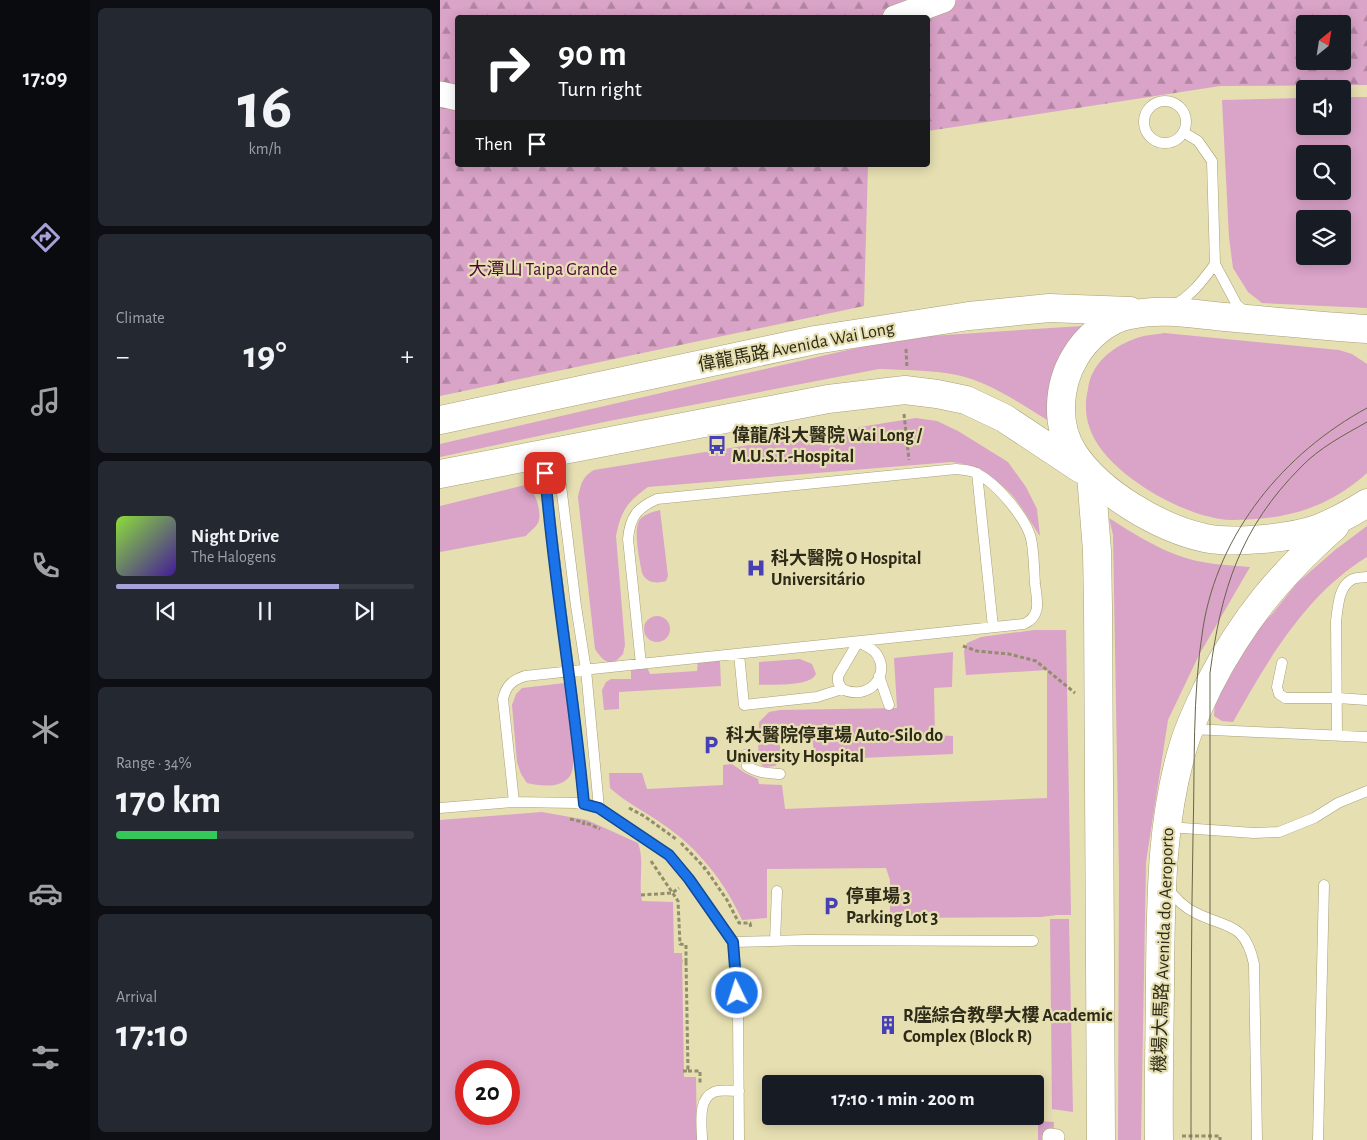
<!DOCTYPE html>
<html lang="en">
<head>
<meta charset="utf-8">
<style>
	body { margin:0; font-family:"Alegreya Sans","Noto Sans SC",sans-serif; background:#242831; color:#f1f3f6; height:100vh; display:flex; flex-direction:column; font-size:19px; white-space:nowrap }
	* { box-sizing:border-box; margin:0 }
	p { font-size:16px; color:#9ea1a6 }
	.icon { flex:none; width:28px; height:28px; fill:none; stroke:currentColor; stroke-width:2; stroke-linecap:round; stroke-linejoin:round }
	.map { position:relative; flex:1; overflow:hidden }
	.side { display:flex; flex-direction:column; gap:8px; padding:8px; background:#0d0f14; width:350px }
	.side>* { flex:none }
	.banner { position:absolute; left:15px; top:15px; width:475px; height:152px; border-radius:5px; box-shadow:0 2px 12px #0003; background:#202124; color:#fff; overflow:hidden }
	.needle { width:32px; rotate:30deg }
	.controls { position:absolute; left:856px; top:15px; display:grid; gap:10px }
	.controls a { display:grid; place-items:center; width:55px; height:55px; border-radius:5px; background:#171b24; box-shadow:0 2px 12px #0003; font-size:25px }
	.speed { position:absolute; left:15px; top:1060px; display:flex; gap:10px; font-size:25px; font-weight:700; text-align:center }
	.speed>* { display:grid; place-content:center; width:65px; height:65px; border-radius:50%; background:#171b24; box-shadow:0 2px 12px #0003; line-height:1 }
	.speed .limit { border:8px solid #d22; background:#fff; color:#111 }
	.pin { position:absolute; display:grid; place-items:center; width:42px; height:42px; color:#fff; margin:-21px; border-radius:10px; box-shadow:0 2px 8px #0006 }
	.me { position:absolute; width:55px; margin:-28px; rotate:356deg; stroke-linejoin:round; filter:drop-shadow(0 0 4px #0008) }
	.turn { display:flex; align-items:center; gap:18px; height:105px; padding:0 20px; font-size:22px }
	.turn .icon { width:65px; height:65px; stroke-width:2.5 }
	.turn b { display:block; font-size:35px; line-height:42px }
	.then { display:flex; align-items:center; height:48px; padding:0 20px; background:#0003; gap:10px; font-size:19px }
	.big { font-size:38px; font-weight:700; line-height:1.1 }
	.side .card { flex:1; display:flex; flex-direction:column; justify-content:center; gap:8px; min-width:0; padding:0 18px; border-radius:8px; background:#242831 }
	.side .dial { align-items:center; gap:0 }
	.dial b { font-size:65px; line-height:1 }
	.song { display:flex; align-items:center; gap:15px }
	.cover { width:60px; height:60px; border-radius:8px; background:linear-gradient(135deg,hsl(90 70% 55%),hsl(260 70% 35%)) }
	.played { height:5px; border-radius:2px; background:linear-gradient(90deg,#a4a2d9 75%,#363941 75%) }
	.keys { display:flex; justify-content:space-around; direction:ltr }
	.heat { display:flex; justify-content:space-between; align-items:center; font-size:28px; direction:ltr }
	.charge { height:8px; border-radius:4px; background:linear-gradient(90deg,#34c759 34%,#363941 0) }
	.trip { position:absolute; left:322px; top:1075px; width:282px; height:50px; border-radius:5px; background:#171b24; box-shadow:0 2px 12px #0003; font-weight:700; line-height:50px; text-align:center }
	main { display:flex; flex:1; min-height:0 }
	.dock { display:flex; flex-direction:column; width:90px; justify-content:space-around; align-items:center; background:#090b0e; color:#9ea1a6 }
	.dock .icon { width:35px; height:35px }
	.dock .active { color:#a4a2d9 }
	.dock b { font-size:22px; color:#f1f3f6 }
	.map>svg:first-child { display:block }
	.green { fill:#daa3c8; fill-rule:evenodd }
	.forest { fill:url(#forest-firs); fill-rule:evenodd }
	.lines { fill:none; stroke-linecap:round; stroke-linejoin:round }
	.service-casing { stroke:#a8a076; stroke-width:11 }
	.pedestrian-casing { stroke:#a8a076; stroke-width:16 }
	.tertiary-casing { stroke:#a8a076; stroke-width:26 }
	.primary-casing { stroke:#a8a076; stroke-width:29 }
	.path { stroke:#928d6c; stroke-width:3; stroke-dasharray:4 2.5; stroke-linecap:butt }
	.service { stroke:#fff; stroke-width:10 }
	.pedestrian { stroke:#fff; stroke-width:15 }
	.tertiary { stroke:#fff; stroke-width:25 }
	.primary { stroke:#fff; stroke-width:28 }
	.tram { stroke:#686449; stroke-width:1 }
	.route-casing { stroke:#114b97; stroke-width:12 }
	.route { stroke:#1a73e8; stroke-width:9 }
	.labels { text-anchor:middle; stroke-width:4.5; stroke-linejoin:round; paint-order:stroke }
	.park-label { font-size:18px; fill:#4f043f; stroke:#e6dfb2 }
	.street-label { font-size:18px; fill:#2d2a18; stroke:#e6dfb2 }
	.poi-label { font-size:18px; font-weight:bold; fill:#2d2a18; stroke:#e6dfb2; text-anchor:start }
</style>
</head>
<body>
<main>
<nav class="dock">
<b>17:09</b>
<svg class="icon active" aria-label="directions" viewBox="0 0 24 24"><path d="M12 3l9 9-9 9-9-9zM9 14v-3h6M13 9l2 2-2 2"/></svg>
<svg class="icon" aria-label="music" viewBox="0 0 24 24"><path d="M9 18V5l10-2v13"/><circle cx="6" cy="18" r="3"/><circle cx="16" cy="16" r="3"/></svg>
<svg class="icon" aria-label="phone" viewBox="0 0 24 24"><path d="M5 4h4l2 5-3 2q2 4 5 5l2-3 5 2v4C11 20 4 13 5 4z"/></svg>
<svg class="icon" aria-label="climate" viewBox="0 0 24 24"><path d="M12 3v18M4 7l16 10M4 17L20 7"/></svg>
<svg class="icon" aria-label="car" viewBox="0 0 24 24"><path d="M5 17H2v-5l4-1 3-4h7l3 4 3 1v5h-3M9 17h6M6 11h13"/><circle cx="7" cy="17" r="2"/><circle cx="17" cy="17" r="2"/></svg>
<svg class="icon" aria-label="filters" viewBox="0 0 24 24"><path d="M4 7h16M4 17h16"/><circle cx="9" cy="7" r="2"/><circle cx="15" cy="17" r="2"/></svg>
</nav>
<section class="side">
<div class="card dial"><b>16</b><p>km/h</p></div>
<div class="card"><p>Climate</p>
<div class="heat"><a>−</a><b class="big">19°</b><a>+</a></div>
</div>
<div class="card">
<div class="song"><i class="cover"></i><div><b>Night Drive</b><p>The Halogens</p></div></div>
<div class="played"></div>
<div class="keys"><svg class="icon" aria-label="previous" viewBox="0 0 24 24"><path d="M18 5L8 12l10 7zM5 5v14"/></svg><svg class="icon" aria-label="pause" viewBox="0 0 24 24"><path d="M8 5v14M16 5v14"/></svg><svg class="icon" aria-label="next" viewBox="0 0 24 24"><path d="M6 5l10 7-10 7zM19 5v14"/></svg></div>
</div>
<div class="card"><p>Range · 34%</p><b class="big">170 km</b><div class="charge"></div></div>
<div class="card"><p>Arrival</p><b class="big">17:10</b></div>
</section>
<div class="map">
<svg width="927" height="1140" viewBox="0 0 927 1140">
	<defs>
		<pattern id="forest-firs" width="22" height="20" patternUnits="userSpaceOnUse" patternTransform="scale(1.25)"><rect width="22" height="20" fill="#daa3c8"/><path d="M5 1l3.5 6h-7zM16 11l3.5 6h-7z" fill="#b185a1"/></pattern>
	</defs>
	<rect width="100%" height="100%" fill="#e6dfb2"/>
	<path class="green" d="M903,97H927V308L822,303L808,292L793,268L789,237L782,100L865,98V126H902ZM865,154H902V191H865ZM865,219H902V256H865Z
		M642,326L617,426C585,407 553,383 517,375C491,370 465,370 439,369L169,421L0,457V444L460,338Z
		M724,333L899,350L912,354L927,364V473C887,509 845,520 791,520C746,519 662,472 649,426C645,413 645,402 648,389C651,364 671,348 694,339C703,335 714,335 724,333Z
		M476,418L497,421L518,431L568,462L586,487L597,509L600,536C590,522 581,504 569,492C555,477 530,463 511,462L208,487C187,502 181,511 176,536L185,645L183,654L174,663C164,662 161,658 155,649L138,497C141,484 142,477 154,470Z
		M85,485C95,489 101,509 99,520C98,526 90,531 86,536L0,552V506Z
		M220,510L228,576L226,581C215,584 207,583 202,573C200,561 193,532 199,521C203,514 213,512 220,510Z
		M669,518C691,532 713,546 737,555C760,564 786,565 810,567L759,655L728,720L706,862L701,1140H678L679,874L673,535Z
		M927,526V557C865,595 828,660 793,722L782,721L774,716L775,703L787,679L815,631L833,613L857,583L895,550Z
		M204 629a13 13 0 1 1 26 0a13 13 0 1 1-26 0Z
		M594,630H626L631,915H617L601,917L450,918V880L446,868L327,869V918L302,920C285,882 258,848 224,825C206,812 186,803 170,788L169,773H202L207,789L283,785V765L292,764L305,773L318,779L319,784L342,785L345,809L607,798V670L526,675L524,651L527,643L541,637Z
		M513,652L512,687L494,688L495,735L513,736V754L375,760L371,730L339,734L341,760L335,766L324,767L318,761L319,722L329,712L340,710L457,708L454,658Z
		M360,659L372,664L376,674C370,687 333,684 319,685V662Z
		M258,660L280,661L281,686L179,692V709L164,710L162,690L166,682L171,679H191V669L207,667L210,674L257,671Z
		M125,683C127,701 139,763 130,776C121,789 100,786 87,783L81,774L77,762L72,705L76,694L82,688Z
		M102,812L147,820L198,843C205,861 198,882 202,901L233,902L234,953H242L244,1077H256L257,1140H0V820ZM26,1071H69V1114H26Z
		M610,919H629L633,1112L612,1109Z
		M598,1121L614,1122L613,1140H598Z"/>
	<path class="forest" d="M0,0H927V85L780,86L488,131V18H18V165H428L424,306L0,396ZM865,24H902V61H865Z"/>
	<g class="lines">
		<g class="service-casing">
			<path id="service" d="M704 122a21 21 0 1 1 42 0a21 21 0 1 1-42 0Z
				M743,132L758,141L772,161L775,264L797,305L807,313
				M732,306C751,297 763,280 775,264
				M117,453L136,606L146,670L159,808
				M103,455C114,572 133,688 144,804
				M537,473L553,627
				M418,642C424,645 430,647 435,652C453,674 429,702 402,689L398,682V676Z
				M299,654L304,705L377,697L402,689
				M842,663L837,687L839,694L845,698H898L927,700
				M439,676L449,705
				M751,729L927,737
				M897,736L896,621C898,608 898,588 911,580C915,577 922,578 927,577
				M305,755L307,766C317,773 328,773 340,774
				M74,802L63,699C66,686 72,680 85,676L584,624C602,616 597,600 595,584C594,571 594,546 590,535C583,515 557,484 538,474C532,470 523,470 516,469L217,499C197,508 190,517 188,539L201,664
				M0,808L74,802L137,803L159,808L229,855L249,879L293,942L298,1010L299,1140
				M728,827L814,833L839,832L874,818L898,803L927,791
				M727,887C734,897 745,908 756,913C788,929 805,922 814,964L817,1140
				M335,941L337,891
				M293,942L366,940L593,941
				M262,1140C262,1125 257,1099 274,1092C281,1089 292,1091 299,1091
				M878,1140L884,885"/>
		</g>
		<g class="pedestrian-casing">
			<path id="pedestrian" d="M610,1140V1136L617,1137"/>
		</g>
		<g class="tertiary-casing">
			<path id="tertiary" d="M455,18L503,0
				M0,94L18,98"/>
		</g>
		<g class="primary-casing">
			<path id="primary" d="M927,329C879,326 832,321 784,317C753,314 721,308 690,315C667,319 646,338 635,357C618,385 615,426 634,454C660,493 719,528 765,538C792,544 851,538 877,529C895,522 911,513 927,503
				M0,420L375,340L529,316L609,308L690,311
				M0,474L388,399L465,390L497,394L526,400L564,418L641,469
				M651,475L657,551L658,607L661,1140
				M719,1140C718,1084 720,1029 720,973C721,897 721,818 744,744C750,724 760,704 769,685C803,619 840,575 895,526"/>
		</g>
		<path class="path" d="M466,349L467,368
			M464,414L469,460
			M523,646L537,651L569,654L596,661L635,693
			M189,808L204,816L236,839
			M130,819L143,822
			M143,825L144,822L160,829
			M241,843L265,868
			M211,861L238,901L240,944L246,945V961H242
			M263,869L265,868L287,900L299,923H310L311,928
			M201,895L232,893L239,888
			M243,1071H248L246,961
			M248,1071H260V1083
			M742,1136H780V1140"/>
		<use href="#service" class="service"/>
		<use href="#pedestrian" class="pedestrian"/>
		<use href="#tertiary" class="tertiary"/>
		<use href="#primary" class="primary"/>
		<path class="tram" d="M751,1140C751,1039 751,937 753,836C755,767 752,696 763,628C778,533 844,453 927,408
			M770,1140V673C781,590 800,528 861,467C879,448 904,435 927,422"/>
	</g>
	<g class="lines">
		<g class="route-casing">
			<path id="route" d="M105,473C114,584 134,694 144,804L159,808L229,855L249,879L293,942L297,993"/>
		</g>
		<use href="#route" class="route"/>
	</g>
	<defs>
		<g id="bus-bare" transform="scale(1.5)"><path d="M-5-6H5V4H4V6H2V4H-2V6H-4V4H-5ZM-3.5-4V0h7V-4ZM-3.5 1.2v1.5H-2V1.2ZM2 1.2v1.5H3.5V1.2Z" fill="#473fb5" stroke="#e6dfb2" stroke-width="2.5" paint-order="stroke"/></g>
		<g id="hospital-bare" transform="scale(1.5)"><path d="M-5-5h3v3.5h4V-5h3V5h-3V1.5h-4V5h-3Z" fill="#473fb5" stroke="#e6dfb2" stroke-width="2.5" paint-order="stroke"/></g>
		<g id="parking-bare" transform="scale(1.5)"><path d="M-3.5-5.5H1a3.5 3.5 0 0 1 0 7H-1V5.5H-3.5ZM-1-3.4V-.6H.8a1.4 1.4 0 0 0 0-2.8Z" fill="#473fb5" stroke="#e6dfb2" stroke-width="2.5" paint-order="stroke"/></g>
		<g id="building-bare" transform="scale(1.5)"><path d="M-4-6H4V6H1V3H-1V6H-4ZM-2.5-4.3h1.7v1.8h-1.7ZM.8-4.3h1.7v1.8H.8ZM-2.5-1h1.7V.8h-1.7ZM.8-1h1.7V.8H.8Z" fill="#473fb5" stroke="#e6dfb2" stroke-width="2.5" paint-order="stroke"/></g>
	</defs>
	<g fill-rule="evenodd">
		<use href="#bus-bare" x="277" y="445"/>
		<use href="#hospital-bare" x="316" y="568"/>
		<use href="#parking-bare" x="271" y="745"/>
		<use href="#parking-bare" x="391" y="906"/>
		<use href="#building-bare" x="448" y="1025"/>
	</g>
	<g class="labels">
		<g class="park-label">
			<text x="103" y="275">大潭山 Taipa Grande</text>
		</g>
		<g class="street-label">
			<text transform="translate(356 346) rotate(-11)" y="6">偉龍馬路 Avenida Wai Long</text>
			<text transform="translate(723 950) rotate(-88)" y="6">機場大馬路 Avenida do Aeroporto</text>
		</g>
		<g class="poi-label">
			<text x="292" y="441">偉龍/科大醫院 Wai Long /<tspan x="292" dy="21">M.U.S.T.-Hospital</tspan></text>
			<text x="331" y="564">科大醫院 O Hospital<tspan x="331" dy="21">Universitário</tspan></text>
			<text x="286" y="741">科大醫院停車場 Auto-Silo do<tspan x="286" dy="21">University Hospital</tspan></text>
			<text x="406" y="902">停車場 3<tspan x="406" dy="21">Parking Lot 3</tspan></text>
			<text x="463" y="1021">R座綜合教學大樓 Academic<tspan x="463" dy="21">Complex (Block R)</tspan></text>
		</g>
	</g>
</svg>
<div class="controls">
<a><svg class="needle" viewBox="-14 -14 28 28"><path d="M0-13l5 13h-10z" fill="#e53935"/><path d="M0 13l5-13h-10z" fill="#9ea1a6"/></svg></a>
<a><svg class="icon" aria-label="sound" viewBox="0 0 24 24"><path d="M4 9h4l5-4v14l-5-4H4zM17 9q2 3 0 6"/></svg></a>
<a><svg class="icon" aria-label="search" viewBox="0 0 24 24"><circle cx="10" cy="10" r="6"/><path d="M15 15l6 6"/></svg></a>
<a><svg class="icon" aria-label="layers" viewBox="0 0 24 24"><path d="M12 4l9 5-9 5-9-5zM3 14l9 5 9-5"/></svg></a>
</div>
<div class="speed"><div class="limit">20</div></div>
<div class="pin" style="left:105px;top:473px;background:#d93025"><svg class="icon" aria-label="arrive" viewBox="0 0 24 24"><path d="M6 21V4h12l-3 4 3 4H6"/></svg></div>
<svg class="me" style="left:297px;top:993px" viewBox="-20 -20 40 40"><circle r="17" fill="#1a73e8" stroke="#fff" stroke-width="3"/><path d="M0-11L8 9 0 5-8 9z" fill="#fff"/></svg>
<div class="trip">17:10 · 1 min · 200 m</div>
<div class="banner">
<div class="turn"><svg class="icon" aria-label="right" viewBox="0 0 24 24"><path d="M7 20v-9h11M14 6l5 5-5 5"/></svg><div><b>90 m</b>Turn right</div></div>
<div class="then">Then<svg class="icon" aria-label="arrive" viewBox="0 0 24 24"><path d="M6 21V4h12l-3 4 3 4H6"/></svg></div>
</div>
</div>
</main>
</body>
</html>
